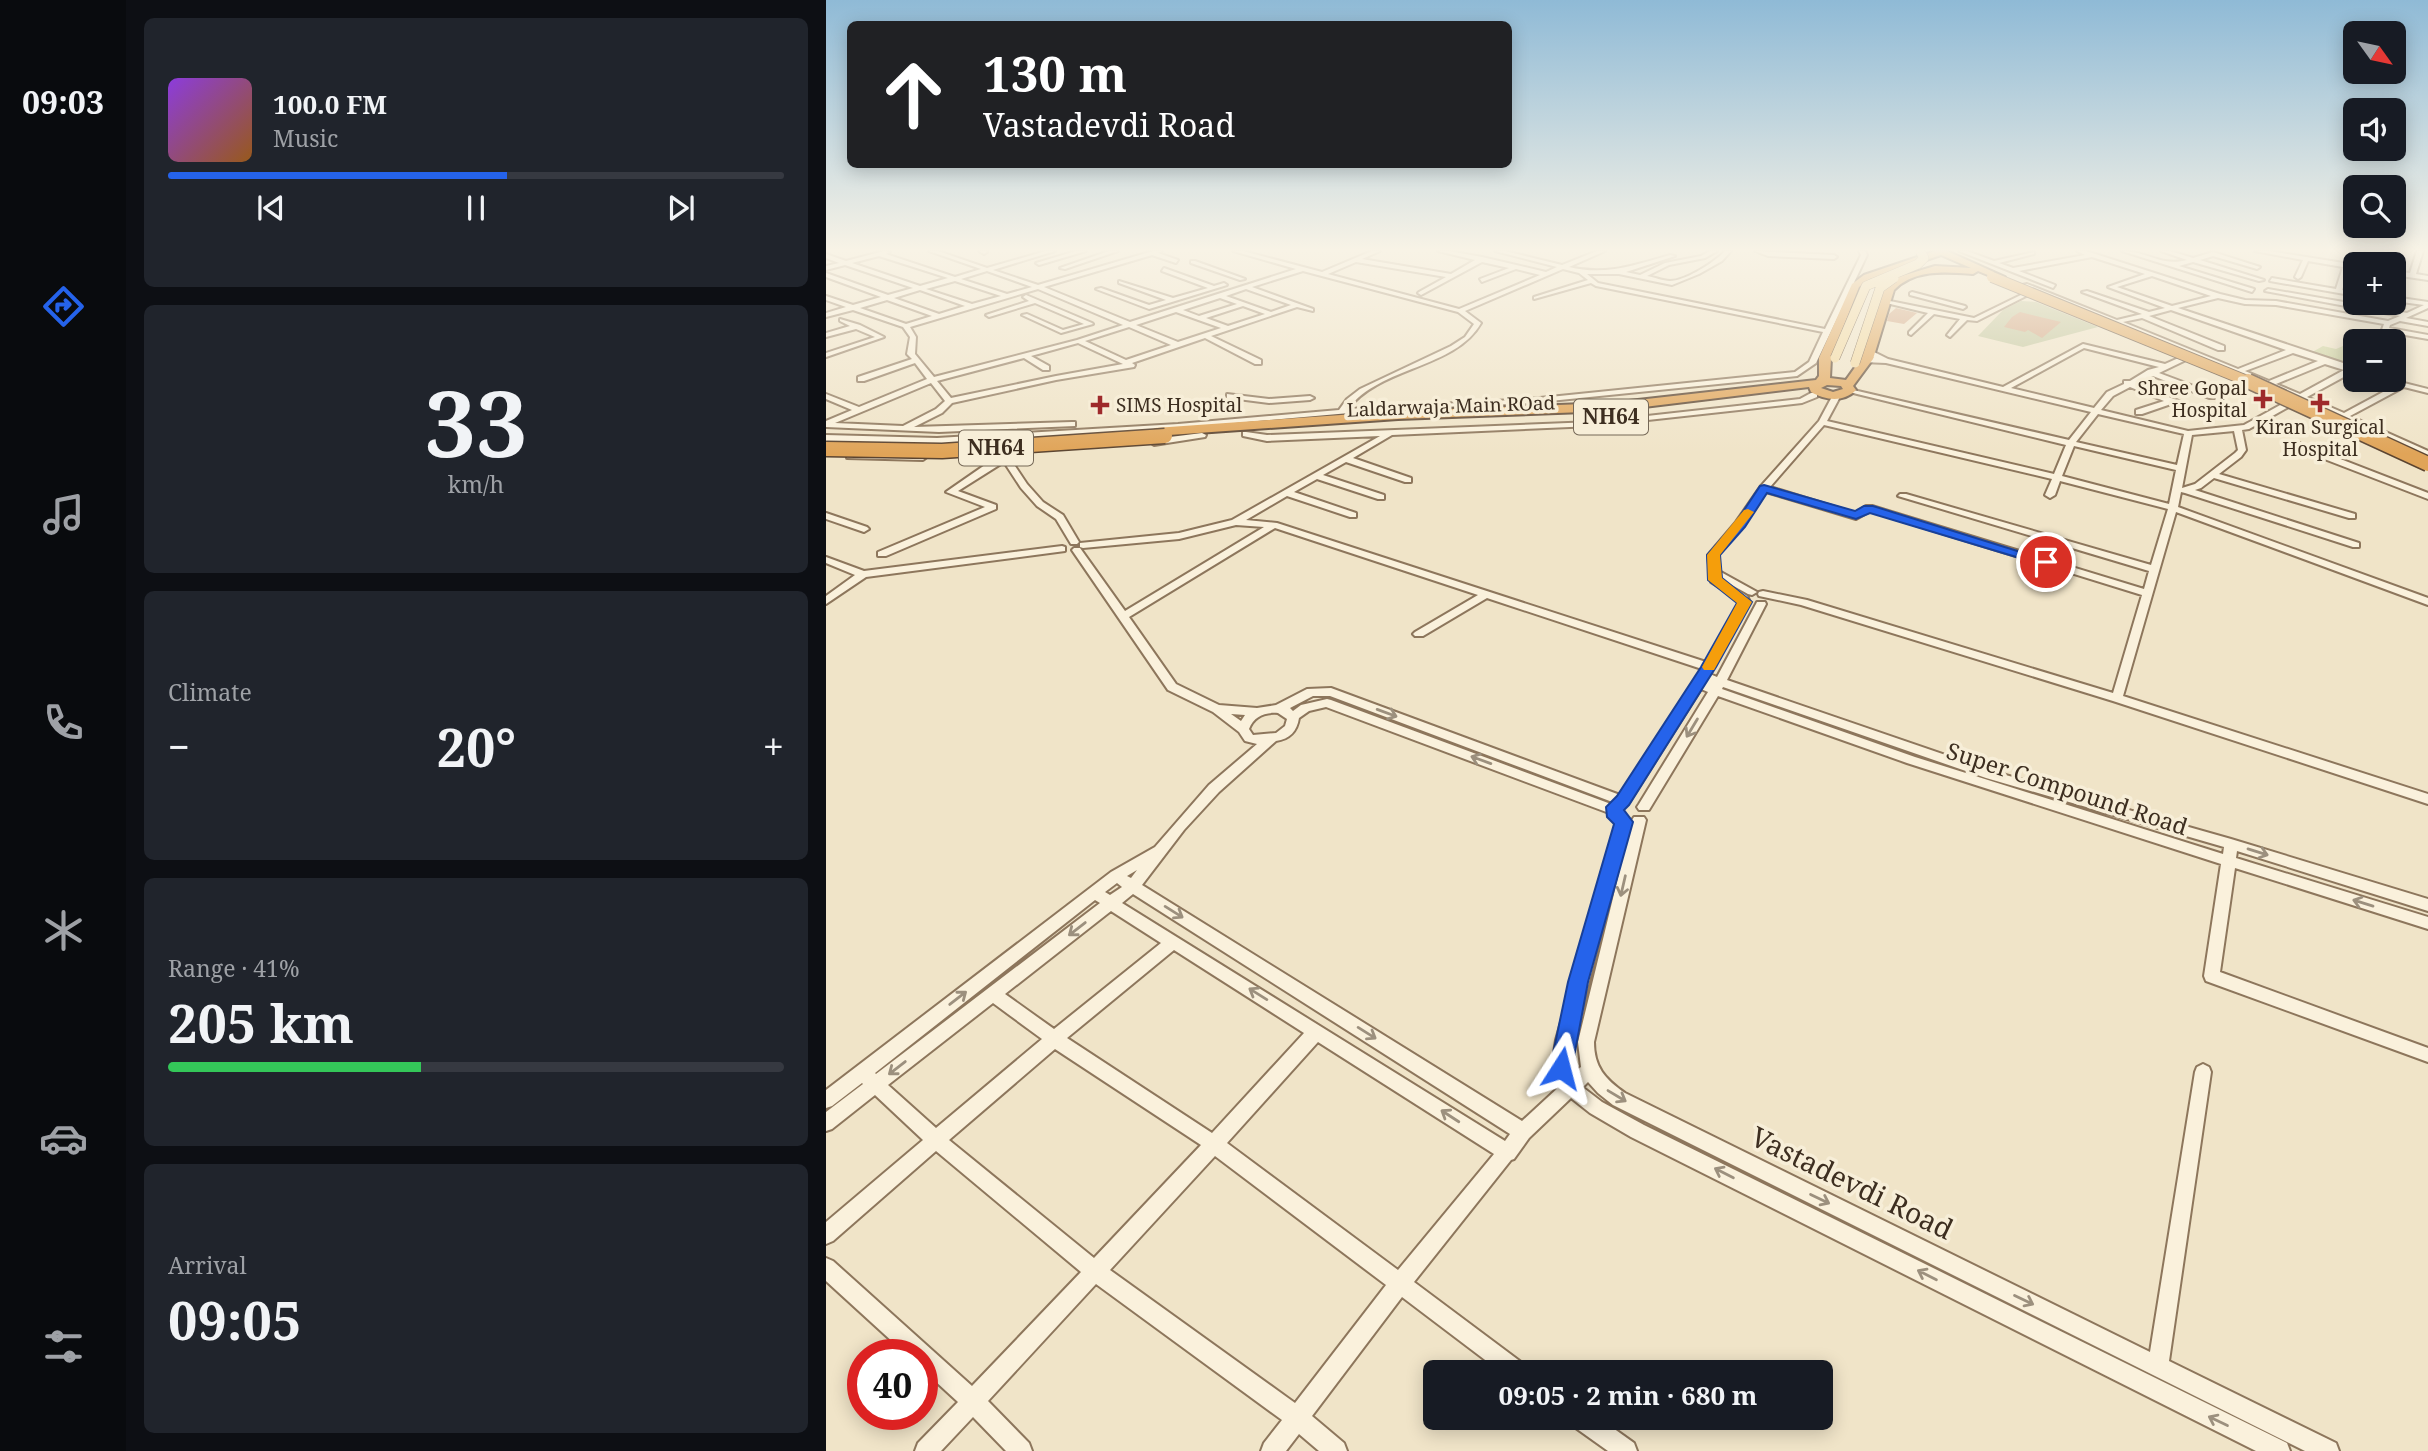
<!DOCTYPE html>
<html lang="en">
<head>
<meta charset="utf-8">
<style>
	body { margin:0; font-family:"Noto Serif",serif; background:#20242c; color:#f1f3f6; height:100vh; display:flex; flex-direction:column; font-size:26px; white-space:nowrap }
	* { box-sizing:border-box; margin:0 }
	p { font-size:23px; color:#9ea1a6 }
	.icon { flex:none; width:38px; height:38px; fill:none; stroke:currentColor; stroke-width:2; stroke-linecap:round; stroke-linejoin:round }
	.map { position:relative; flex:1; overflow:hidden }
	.details { display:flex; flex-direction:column; gap:18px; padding:18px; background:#0d0f14; width:700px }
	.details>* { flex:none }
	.guide { position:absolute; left:21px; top:21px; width:665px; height:147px; border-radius:10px; box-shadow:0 4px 18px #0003; background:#202124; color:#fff; overflow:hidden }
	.needle { width:46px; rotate:123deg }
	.buttons { position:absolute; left:1517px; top:21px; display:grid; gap:14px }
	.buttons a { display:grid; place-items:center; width:63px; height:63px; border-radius:10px; background:#171b24; box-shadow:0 4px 18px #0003; font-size:35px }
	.speed { position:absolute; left:21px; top:1339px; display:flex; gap:14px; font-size:35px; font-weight:700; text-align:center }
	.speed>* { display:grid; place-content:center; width:91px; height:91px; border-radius:50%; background:#171b24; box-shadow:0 4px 18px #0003; line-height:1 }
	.speed .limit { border:10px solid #d22; background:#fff; color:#111 }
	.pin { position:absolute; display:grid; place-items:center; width:60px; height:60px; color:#fff; margin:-30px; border:4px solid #fff; border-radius:50%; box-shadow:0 2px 7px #0007 }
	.me { position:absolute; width:77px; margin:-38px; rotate:9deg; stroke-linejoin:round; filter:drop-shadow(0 0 5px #0008) }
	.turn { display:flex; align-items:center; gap:24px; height:147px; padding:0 21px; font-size:32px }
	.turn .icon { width:91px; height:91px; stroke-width:2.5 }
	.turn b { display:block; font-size:49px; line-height:60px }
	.big { font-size:52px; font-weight:700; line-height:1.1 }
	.details .card { flex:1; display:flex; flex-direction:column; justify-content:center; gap:10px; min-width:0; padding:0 24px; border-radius:10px; background:#20242c }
	.details .dial { align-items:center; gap:0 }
	.dial b { font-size:91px; line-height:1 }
	.song { display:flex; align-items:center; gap:21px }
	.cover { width:84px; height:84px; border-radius:10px; background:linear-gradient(135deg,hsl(270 70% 55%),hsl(30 70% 35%)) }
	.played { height:7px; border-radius:4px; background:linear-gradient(90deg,#2563eb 55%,#363941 55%) }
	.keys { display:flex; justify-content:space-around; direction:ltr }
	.heat { display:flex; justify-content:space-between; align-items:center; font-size:38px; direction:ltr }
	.charge { height:10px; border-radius:5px; background:linear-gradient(90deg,#34c759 41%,#363941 0) }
	.trip { position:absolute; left:597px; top:1360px; width:410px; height:70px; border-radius:10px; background:#171b24; box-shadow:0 4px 18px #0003; font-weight:700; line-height:70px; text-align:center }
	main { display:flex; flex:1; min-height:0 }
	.tab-bar { display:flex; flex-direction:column; width:126px; justify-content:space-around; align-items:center; background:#090b0e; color:#9ea1a6 }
	.tab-bar .icon { width:49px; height:49px }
	.tab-bar .active { color:#2563eb }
	.tab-bar b { font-size:32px; color:#f1f3f6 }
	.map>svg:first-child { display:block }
	.green { fill:#c9cf9b }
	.cemetery { fill:#bfc49a }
	.building { fill:#cf9f7d }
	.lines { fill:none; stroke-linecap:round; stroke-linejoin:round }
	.minor-casing { stroke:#8d765c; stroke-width:4 }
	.highway-casing { stroke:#5b4430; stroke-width:4 }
	.minor { fill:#faf1dc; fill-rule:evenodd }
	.highway { fill:#e0a458; fill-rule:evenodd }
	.major-bridge-casing { stroke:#5b4430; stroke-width:10; stroke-linecap:butt }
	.highway-bridge-far1-casing { stroke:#5b4430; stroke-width:12; stroke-linecap:butt }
	.highway-bridge-casing { stroke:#5b4430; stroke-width:17; stroke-linecap:butt }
	.major-bridge { stroke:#f3d9a0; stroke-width:9 }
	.highway-bridge-far1 { stroke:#e0a458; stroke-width:10 }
	.highway-bridge { stroke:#e0a458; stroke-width:14 }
	.oneway { stroke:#9c907e }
	.route { fill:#2563eb; stroke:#184099; stroke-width:2 }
	.slow { fill:#f59e0b }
	.poi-dot { fill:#9e2a2b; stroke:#f7eed8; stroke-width:2.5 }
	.labels { text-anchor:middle; stroke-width:7; stroke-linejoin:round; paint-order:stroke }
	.far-poi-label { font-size:19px; fill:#3d2e20; stroke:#f7eed8; text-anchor:end }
	.far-street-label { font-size:19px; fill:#3d2e20; stroke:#f7eed8 }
	.shield { fill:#f7eed8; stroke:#756857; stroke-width:2 }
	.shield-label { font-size:21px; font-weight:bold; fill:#3d2e20 }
	.street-label { font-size:23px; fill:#3d2e20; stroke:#f7eed8 }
	.near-street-label { font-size:28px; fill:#3d2e20; stroke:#f7eed8 }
</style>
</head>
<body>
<main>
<nav class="tab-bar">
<b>09:03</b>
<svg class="icon active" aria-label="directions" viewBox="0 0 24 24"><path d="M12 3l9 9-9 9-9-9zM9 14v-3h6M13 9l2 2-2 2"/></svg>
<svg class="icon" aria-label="music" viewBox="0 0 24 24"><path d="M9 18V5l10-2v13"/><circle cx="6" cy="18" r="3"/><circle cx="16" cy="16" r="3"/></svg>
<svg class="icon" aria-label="phone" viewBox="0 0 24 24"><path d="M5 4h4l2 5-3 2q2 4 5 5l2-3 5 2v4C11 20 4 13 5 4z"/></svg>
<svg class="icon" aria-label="climate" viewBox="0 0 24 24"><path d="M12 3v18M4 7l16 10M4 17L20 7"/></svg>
<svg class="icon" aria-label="car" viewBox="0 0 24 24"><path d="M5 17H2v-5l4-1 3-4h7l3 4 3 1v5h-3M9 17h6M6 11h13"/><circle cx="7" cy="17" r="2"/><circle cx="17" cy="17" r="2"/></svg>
<svg class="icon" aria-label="filters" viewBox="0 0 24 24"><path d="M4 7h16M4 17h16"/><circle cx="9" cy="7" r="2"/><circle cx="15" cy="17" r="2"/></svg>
</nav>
<section class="details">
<div class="card">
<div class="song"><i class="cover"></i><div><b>100.0 FM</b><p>Music</p></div></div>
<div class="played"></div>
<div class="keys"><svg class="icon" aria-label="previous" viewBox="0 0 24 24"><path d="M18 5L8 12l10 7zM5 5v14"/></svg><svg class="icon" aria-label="pause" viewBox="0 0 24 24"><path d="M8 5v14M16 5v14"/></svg><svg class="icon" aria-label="next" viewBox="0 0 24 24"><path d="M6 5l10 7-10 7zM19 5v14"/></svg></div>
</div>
<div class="card dial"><b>33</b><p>km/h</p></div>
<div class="card"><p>Climate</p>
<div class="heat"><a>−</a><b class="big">20°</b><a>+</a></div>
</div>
<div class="card"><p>Range · 41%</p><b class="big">205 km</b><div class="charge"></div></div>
<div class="card"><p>Arrival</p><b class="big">09:05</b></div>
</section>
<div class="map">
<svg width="1602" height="1451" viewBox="0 0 1602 1451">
	<rect width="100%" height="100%" fill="#f0e4c8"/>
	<path class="green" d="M1497,346L1510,349L1517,346L1529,350V363L1517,367L1481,355Z"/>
	<path class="cemetery" d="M1195,301L1210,302L1272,327L1197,347L1152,336L1177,310Z"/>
	<path class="building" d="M1070,308L1091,313L1078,324L1061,321L1063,314Z
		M1194,312L1235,322L1216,338L1202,330L1199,332L1178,327L1186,317Z"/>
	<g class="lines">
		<g class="minor-casing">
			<path id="minor" d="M58,251L64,252L60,254L129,277L155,269L103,251H112L161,268L220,251H229L167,270L212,285L327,251H336L332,253L352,260L350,263L326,255L218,287L304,322L470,269L407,251H417L496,272L546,251H554L536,259L625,274L649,260L612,251H623L656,257L720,272L731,267L669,251H679L736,265L771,251H779L743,267C779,276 809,265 844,255L849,256L800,272L814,275L839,263L875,256L884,251H891L879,258L843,265L821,276C828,277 837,281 844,281C859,281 889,262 899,251H905L896,261L873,274L846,285L793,274H761L772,283L999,329L1035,255L1033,251H1039L1041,255L990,363L971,376L704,403L569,409L352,428L111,444L0,441V435L111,438L352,424L513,410L521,399L534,389L625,346L639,337L648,324L632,312L477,271L426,287L487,309V311L471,307L385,336L435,360V364H429L379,338L306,363L309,365L308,367L230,380L126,403L116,413L88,427L246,422H249V426L113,432L0,427V421L26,410L0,399V394L33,407L101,379L89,363L38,381H32V377L86,359L81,354L84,337L77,327L27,310L0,317V313L20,307L0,300V296L27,305L55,297L0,277V273L62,295L87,288L19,265L0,270V266L13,263L0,258V254L20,261ZM53,256L122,278L94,286L26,263ZM530,262L620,277L593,292L592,293L595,295L656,262L683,268L654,279L656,282L690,269L714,275L633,309L502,274ZM737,269L753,273L762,280L708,297V299L765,283L770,286L997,332L983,362L969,372L704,399L522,409C554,366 629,369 655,323L639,311ZM161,271L206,287L181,294L135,279ZM129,281L175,296L146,304L100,289ZM212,289L297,325L251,340L108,377L89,354L90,337L84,327ZM420,289L465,305L445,312L400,296ZM94,290L139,306L113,314L68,298ZM394,298L411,304L373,316L357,310ZM61,300L106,316L80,324L34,308ZM417,306L439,314L402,326L380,318ZM350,312L395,328L352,342L310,325ZM303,327L345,345L300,360L259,341ZM252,343L297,364L230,376L125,398L111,381L198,358L217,370H223V366L205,356ZM105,383L119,401L110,409L77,426L9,423Z
				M153,251H160L161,252L158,254Z
				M250,251H260L213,265L210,263Z
				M283,251H292L239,269L234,268Z
				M929,251L1008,255L1011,257L1008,259L942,256Z
				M1133,251H1141L1168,261L1208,252V254L1173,263L1187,268L1259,255L1251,251H1260L1394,294L1419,300L1450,301L1562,321L1574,316L1439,291L1442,289L1581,313L1598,305L1568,301V297L1602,302V308L1580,318L1602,322V326L1574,321L1564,325L1563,328L1602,335V339L1562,332L1559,341H1552L1558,324L1450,305L1419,304L1392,298L1352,308L1529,367L1530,374L1525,373L1481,397L1518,413L1570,385L1554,380H1566L1602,389V393L1578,387L1524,416L1602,451V457L1475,400L1423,429L1416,430L1420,450L1415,457L1393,474L1529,514V518H1523L1388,478L1375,488L1369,490L1533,543V547H1527L1359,493L1355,492L1352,507L1602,598V605L1350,512L1297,696L1602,794V804L1287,701L975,605L933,596L932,594L933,592L937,591L981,600L1287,693L1316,595L1044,511L1030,519L940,492L917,526L892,555L893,571L931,592L926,595L922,594L895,579L921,596L924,602L884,674L891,677L930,604L931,602H939L940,604L901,680L1169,772L1405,839L1602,899V911L1411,851L1410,858L1602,917V929L1409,868L1394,972L1602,1048V1062L1380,981L1378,976L1395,864L1081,763L892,696L823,810H813L811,807L813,804L882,692L875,689L802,804L797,806L504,696H487L464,708L467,711L475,705L501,699L505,700L793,807L795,810L793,813H783L500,707L483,711L473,718C471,731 464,739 450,741L393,792L358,830L316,885L696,1121L734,1086L726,1065L730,1040L791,822L793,819H803L805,822L744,1054L743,1065L746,1074L755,1067L752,1042L806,820L808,817H818L820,820L768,1042C768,1067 779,1079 799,1093L1324,1352L1369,1072L1371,1067L1377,1064L1383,1067L1385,1072L1343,1361L1510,1443L1513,1451H1479L787,1105L772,1093L762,1082L757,1087L759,1089L776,1102L818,1125L1461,1443L1464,1451H1430L805,1137L764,1113L745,1098L703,1138L688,1159L685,1160L588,1282L699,1365L703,1372H675L576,1297L486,1416L518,1443L521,1451H493L473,1434L460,1451H435L438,1443L456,1420L270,1284L162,1401L203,1443L206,1451H180L147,1417L115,1451H89L92,1443L132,1402L96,1369V1354H80L0,1281V1258L7,1261L146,1386L255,1272L110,1151L7,1241L0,1244V1222L97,1140L49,1095L6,1129L0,1131V1112L37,1084L36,1083L6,1106L0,1108V1090L285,872L329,847L383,785L431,744L419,741L413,732L387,712L342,690L246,550L248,548H254L299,611L438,527L410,525L353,539L257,548L254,547V543L353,533L406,520L554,436L441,441L417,436V432H420L441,435L767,422L974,399L985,393H991V397L976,403L767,426L566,435L527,458L585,478V482H579L520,462L497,475L558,495V499H552L491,479L468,492L530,513V517H524L461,496L420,520L451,523L880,662L915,601L885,582L882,555L910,522L935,486L993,421L1008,393L1015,395L1001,421L1228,474L1240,445L1019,391L1023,389L1243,440L1265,412L1060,363L1037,362V358H1048L1040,355V351H1046L1062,359L1177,387L1257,344L1339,364L1357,356H1360V360L1333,373L1389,394V398H1383L1327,376L1310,384L1373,409V413H1367L1345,404L1316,414H1310V410L1338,401L1304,387L1287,396L1275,410L1362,431L1418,425L1469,397L1196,285L1201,284L1291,320L1316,314L1256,292L1261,291L1323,312L1339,308L1282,287L1319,274L1266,257L1193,271L1229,285L1227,288ZM1326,276L1385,296L1346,306L1291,287ZM1345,310L1460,350L1412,369L1297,322L1316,318L1392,350H1398V346L1323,316ZM1258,348L1333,367L1322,370L1304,381H1298V384L1281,392L1268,408L1185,388ZM1467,353L1492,361L1443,381L1419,371ZM1499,364L1518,370L1474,394L1450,384ZM1272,414L1358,434L1351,465L1250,442ZM998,425L1226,479L1219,495L1224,498L1229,495L1234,481L1342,509L1325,565L1080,494H1074L1072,496L1323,571L1318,589L1046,506H1040L1029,513L944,487ZM1408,431L1412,450L1409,453L1369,484L1356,488L1366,435ZM1248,446L1350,470L1343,504L1236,476ZM449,528L652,595L589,632L587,634L589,636H597L661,598L876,669L794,795L505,688L481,689L450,705L431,708L393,705L350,684L303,617ZM897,687L1160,778L1398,847L1397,854L1089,757L896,689ZM452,713L461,719L459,726L450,733L427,735L423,729C428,716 439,712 452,713ZM405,714L419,715L415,721ZM311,870L305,878L301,876ZM291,883L296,887L284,895L279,892ZM307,894L684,1134L679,1141L296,903ZM269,900L274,903L50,1074L49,1073ZM285,911L335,943L228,1029L179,994ZM348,950L478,1033L386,1133L241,1038ZM167,1003L216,1039L110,1128L62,1085ZM492,1042L668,1154L572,1270L401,1143ZM229,1049L375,1145L268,1258L123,1140ZM389,1156L560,1285L469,1403L284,1270Z
				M1296,251C1321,251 1335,267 1361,260L1335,251H1344L1367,258L1387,252L1434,267L1431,269L1387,256L1374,260L1438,280L1433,281L1367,262L1353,266L1428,289L1426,292Z
				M1429,251H1443L1530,265V269L1523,268L1516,290L1530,292V296L1444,281L1446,278L1510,289L1517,267L1482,261L1475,277L1472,279L1469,277L1477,260Z
				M1550,251H1556L1552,256L1549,254Z
				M1591,251H1597L1590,274L1602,276V280L1568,275V271L1584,273Z
				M1539,253L1542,255L1539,264H1533L1536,255Z
				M365,261H369L419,279L414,280L365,263Z
				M338,268L388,286L398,283L401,285L323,309L270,289L275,288L323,305L340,300L293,283V281L347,298L382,288L336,271Z
				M1086,292L1139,306L1140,307L1137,309L1084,295V293Z
				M1199,293L1204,294L1151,321L1141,320L1124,337L1121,335L1134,319L1108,314L1085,335L1083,334V332L1102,313L1056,302L1059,300L1148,318Z
				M200,295L266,323L267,324L235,333L196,315L201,314L237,330L258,324L209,303L163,317L160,315L203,301L197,297Z
				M14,319L34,325L58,337L0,357V353L49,337L30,329L0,337V333L24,326L14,321Z
				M401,394L443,399L484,396L488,398L484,400L443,403L404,398H401Z
				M376,433L380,435L379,437L328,445L324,442L328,439Z
				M1462,441H1468L1602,493V499L1462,445Z
				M182,449L186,452L183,457L201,484L217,502L237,515L253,542L251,544H245L230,519L211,506L195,488L178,462L132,491L170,505V509L60,556H52V552L159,507L120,492Z
				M24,453L97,454L101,457L97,460L21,458V454Z
				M0,513L41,527L43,529L38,532L0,519Z
				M236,546L239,547V551L40,577L0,604V596L29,575L0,563V557L38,571Z
				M744,1418H773L808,1443L811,1451H782L747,1426Z"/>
		</g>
		<g class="highway-casing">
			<path id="highway" d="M1109,251H1121L1179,277L1174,280L1152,271L1147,274C1119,272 1089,269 1068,290L1047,359L1027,386L1030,390C1017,403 999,400 985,392L983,387L785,411L572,419L329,436L323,432L329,428L572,411L785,403L990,380L993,376V358L1026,284L1038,275ZM1115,255L1145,268L1109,266L1069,278L1058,289L1035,359L1020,380L1004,378L1005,358L1033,287L1044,279ZM1001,385L1015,386L1017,389L1007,392L995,388Z"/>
		</g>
		<use href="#minor" class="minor"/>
		<use href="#highway" class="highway"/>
		<g class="major-bridge-casing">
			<path id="major-bridge" d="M1009,358L1040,286L1092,264L1098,258L1094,251
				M1029,363L1054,288L1068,278"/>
		</g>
		<g class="highway-bridge-far1-casing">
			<path id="highway-bridge-far1" d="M1166,277L1426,383"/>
		</g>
		<g class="highway-bridge-casing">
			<path id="highway-bridge" d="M1422,381L1602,464
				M0,449L116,451L339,436"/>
		</g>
		<use href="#major-bridge" class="major-bridge"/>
		<use href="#highway-bridge-far1" class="highway-bridge-far1"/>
		<use href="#highway-bridge" class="highway-bridge"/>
	</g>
	<defs><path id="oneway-shaft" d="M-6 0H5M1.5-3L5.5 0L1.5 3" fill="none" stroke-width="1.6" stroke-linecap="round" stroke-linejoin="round" transform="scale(1.75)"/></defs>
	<g class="oneway">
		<use href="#oneway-shaft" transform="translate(561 713) rotate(20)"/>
		<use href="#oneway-shaft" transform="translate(866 728) rotate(121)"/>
		<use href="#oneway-shaft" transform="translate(655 760) rotate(-160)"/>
		<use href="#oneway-shaft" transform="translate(1432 852) rotate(17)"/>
		<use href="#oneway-shaft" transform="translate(797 886) rotate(103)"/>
		<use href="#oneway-shaft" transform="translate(1537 903) rotate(-163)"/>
		<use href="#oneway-shaft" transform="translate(348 912) rotate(32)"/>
		<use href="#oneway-shaft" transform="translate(251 929) rotate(142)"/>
		<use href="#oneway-shaft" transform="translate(432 994) rotate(-148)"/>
		<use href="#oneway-shaft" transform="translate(132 998) rotate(-38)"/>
		<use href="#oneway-shaft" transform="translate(541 1033) rotate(32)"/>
		<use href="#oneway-shaft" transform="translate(71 1068) rotate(142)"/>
		<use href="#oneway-shaft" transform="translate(791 1096) rotate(31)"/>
		<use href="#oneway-shaft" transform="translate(624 1116) rotate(-147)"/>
		<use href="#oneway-shaft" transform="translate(898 1173) rotate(-153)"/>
		<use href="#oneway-shaft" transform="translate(994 1199) rotate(26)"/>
		<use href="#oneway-shaft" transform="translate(1101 1275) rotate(-153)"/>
		<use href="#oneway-shaft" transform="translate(1198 1300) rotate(26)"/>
		<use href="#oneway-shaft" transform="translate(1392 1421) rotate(-154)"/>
	</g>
	<linearGradient id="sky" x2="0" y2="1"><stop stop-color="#8fbad6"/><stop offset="0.55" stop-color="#f8f3e6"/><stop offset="1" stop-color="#f8f3e6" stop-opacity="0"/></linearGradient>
	<rect width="1602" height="454" fill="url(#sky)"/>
	<path class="route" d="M938,485L1029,511L1038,506H1047L1227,562L1220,566L1044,513L1030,519L941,493L919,527L894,555L896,578L926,602L890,667L803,805L798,810L807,822L762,982L746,1068L742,1075L735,1078L727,1075L724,1068L742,982L788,824L781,817L780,807L791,796L875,667L911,603L882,580L881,555L910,522L934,486Z"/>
	<path class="slow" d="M922,509L928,512L894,555L896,578L926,602L888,670H878L876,667L911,603L882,580L881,555L918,510Z"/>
	<g class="poi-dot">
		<path d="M1433.5 388.5h7v7h7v7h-7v7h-7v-7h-7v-7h7z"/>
		<path d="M1490.5 392.5h7v7h7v7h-7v7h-7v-7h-7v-7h7z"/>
		<path d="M270.5 394.5h7v7h7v7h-7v7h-7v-7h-7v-7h7z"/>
	</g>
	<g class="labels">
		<g class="far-poi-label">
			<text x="1421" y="395">Shree Gopal<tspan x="1421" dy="22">Hospital</tspan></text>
			<text x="290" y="412" text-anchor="start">SIMS Hospital</text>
			<text x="1494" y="434" text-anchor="middle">Kiran Surgical<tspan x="1494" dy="22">Hospital</tspan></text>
		</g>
		<g class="far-street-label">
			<text transform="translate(625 406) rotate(-2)" y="7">Laldarwaja Main ROad</text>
		</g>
		<g class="shield">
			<rect x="748" y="399.5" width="74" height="35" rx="5"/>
			<rect x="133" y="430.5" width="74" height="35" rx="5"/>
		</g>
		<g class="shield-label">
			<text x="785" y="424">NH64</text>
			<text x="170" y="455">NH64</text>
		</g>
		<g class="street-label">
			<text transform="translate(1241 789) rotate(18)" y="8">Super Compound Road</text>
		</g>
		<g class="near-street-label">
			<text transform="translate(1026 1183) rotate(26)" y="10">Vastadevdi Road</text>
		</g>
	</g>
</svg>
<div class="buttons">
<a><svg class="needle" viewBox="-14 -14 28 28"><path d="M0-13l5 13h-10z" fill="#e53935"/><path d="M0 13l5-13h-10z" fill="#9ea1a6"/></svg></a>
<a><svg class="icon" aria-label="sound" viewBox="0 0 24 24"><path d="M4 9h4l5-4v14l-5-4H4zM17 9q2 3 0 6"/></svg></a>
<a><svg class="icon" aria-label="search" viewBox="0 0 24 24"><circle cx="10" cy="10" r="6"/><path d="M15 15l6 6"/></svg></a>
<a>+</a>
<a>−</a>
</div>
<div class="speed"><div class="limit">40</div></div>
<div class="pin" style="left:1220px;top:562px;background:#d93025"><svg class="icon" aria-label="arrive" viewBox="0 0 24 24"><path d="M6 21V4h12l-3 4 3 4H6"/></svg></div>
<svg class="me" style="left:735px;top:1068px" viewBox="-20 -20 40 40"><path d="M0-17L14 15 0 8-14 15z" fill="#2563eb" stroke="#fff" stroke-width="4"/></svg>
<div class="trip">09:05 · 2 min · 680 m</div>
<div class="guide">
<div class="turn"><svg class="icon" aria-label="ahead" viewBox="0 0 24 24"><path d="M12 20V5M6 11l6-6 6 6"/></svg><div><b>130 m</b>Vastadevdi Road</div></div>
</div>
</div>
</main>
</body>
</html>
